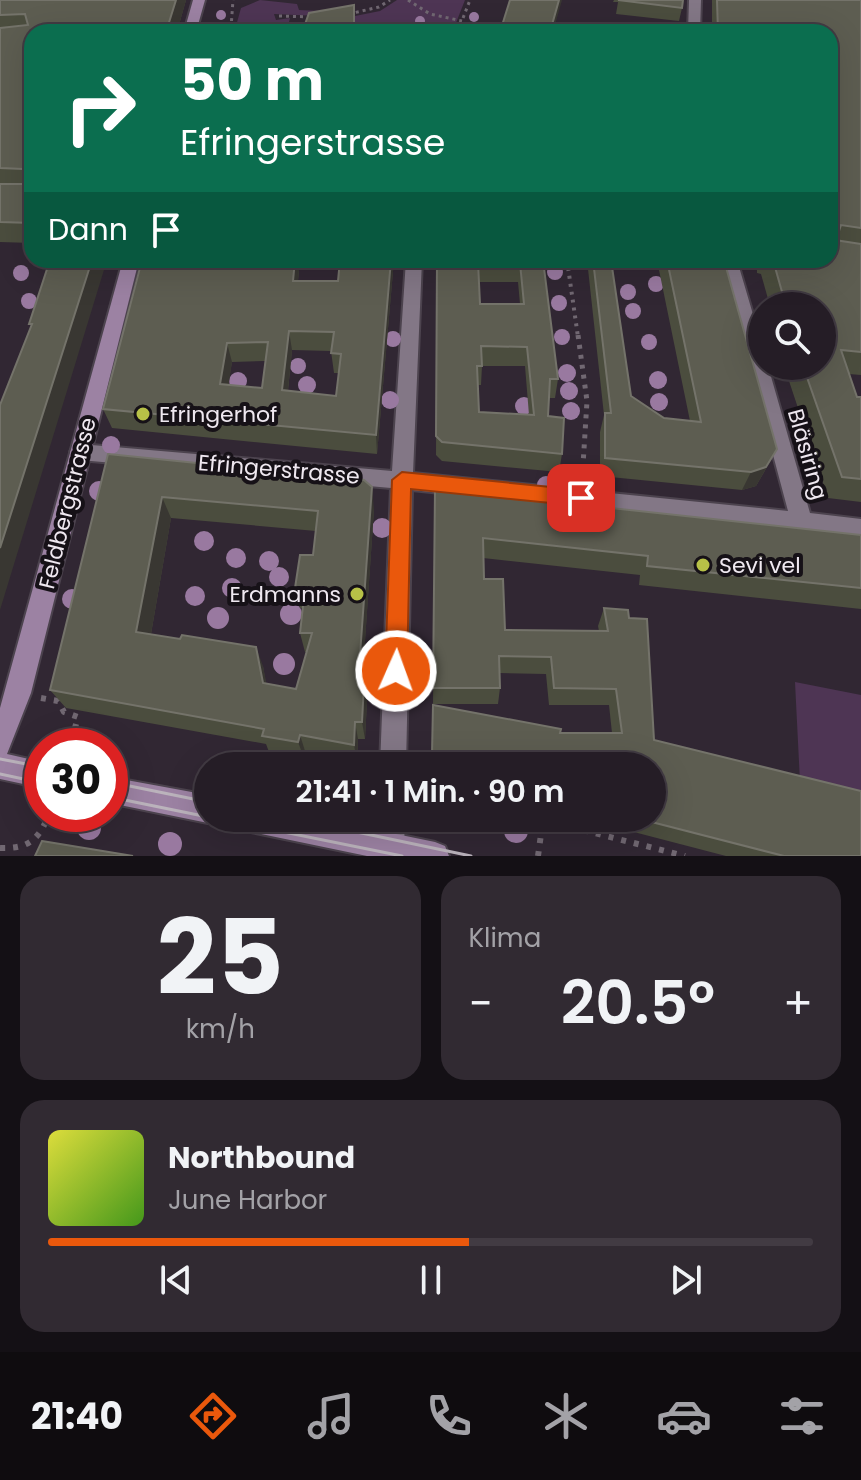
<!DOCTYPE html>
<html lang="de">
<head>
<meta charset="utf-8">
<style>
	body { margin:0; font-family:Poppins,sans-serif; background:#312a32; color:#f1f3f6; height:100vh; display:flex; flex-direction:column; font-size:30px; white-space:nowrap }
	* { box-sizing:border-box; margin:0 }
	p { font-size:26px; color:#a3a2a7 }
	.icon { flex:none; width:44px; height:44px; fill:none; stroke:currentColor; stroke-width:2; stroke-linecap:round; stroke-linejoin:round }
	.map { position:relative; height:856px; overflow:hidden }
	.sheet { display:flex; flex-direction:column; gap:20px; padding:20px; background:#141015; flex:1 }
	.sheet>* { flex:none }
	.hud { position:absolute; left:24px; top:24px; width:814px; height:244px; border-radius:24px; box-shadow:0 8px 32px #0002,0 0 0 2px #423b43; background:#0b6e4f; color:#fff; overflow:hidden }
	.buttons { position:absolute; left:748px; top:292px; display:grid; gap:16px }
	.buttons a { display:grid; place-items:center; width:88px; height:88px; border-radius:50%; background:#251d26; box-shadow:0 8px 32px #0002,0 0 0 2px #423b43; font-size:40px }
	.speed { position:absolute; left:24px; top:728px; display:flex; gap:16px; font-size:40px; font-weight:700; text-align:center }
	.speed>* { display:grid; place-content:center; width:104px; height:104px; border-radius:50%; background:#251d26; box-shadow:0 8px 32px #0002,0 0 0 2px #423b43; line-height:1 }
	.speed .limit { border:12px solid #d22; background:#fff; color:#111 }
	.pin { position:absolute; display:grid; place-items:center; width:68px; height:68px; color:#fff; margin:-34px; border-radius:16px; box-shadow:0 4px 12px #0006 }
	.me { position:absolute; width:88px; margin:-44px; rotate:2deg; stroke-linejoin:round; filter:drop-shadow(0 0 6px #0008) }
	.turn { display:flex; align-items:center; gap:28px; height:168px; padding:0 24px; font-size:36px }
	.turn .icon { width:104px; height:104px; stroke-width:2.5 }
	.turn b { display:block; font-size:56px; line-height:68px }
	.then { display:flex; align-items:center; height:76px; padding:0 24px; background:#0003; gap:16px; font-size:30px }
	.big { font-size:60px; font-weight:600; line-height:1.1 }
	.sheet .widget { flex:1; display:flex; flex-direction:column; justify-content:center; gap:12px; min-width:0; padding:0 28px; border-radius:24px; background:#312a32 }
	.sheet .dial { align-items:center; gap:0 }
	.dial b { font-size:104px; line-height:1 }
	.song { display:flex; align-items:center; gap:24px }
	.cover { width:96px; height:96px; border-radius:12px; background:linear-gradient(135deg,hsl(60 70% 55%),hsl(100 70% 35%)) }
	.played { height:8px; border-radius:4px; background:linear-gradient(90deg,#ea580c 55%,#423b43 55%) }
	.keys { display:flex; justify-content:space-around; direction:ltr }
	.heat { display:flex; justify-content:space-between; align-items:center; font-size:44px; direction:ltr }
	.sheet .tiles { flex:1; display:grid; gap:20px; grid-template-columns:1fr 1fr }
	.widget:last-child { grid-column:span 2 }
	.trip { position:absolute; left:194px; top:752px; width:472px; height:80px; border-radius:40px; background:#251d26; box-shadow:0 8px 32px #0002,0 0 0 2px #423b43; font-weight:600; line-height:80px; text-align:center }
	.menu { display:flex; height:128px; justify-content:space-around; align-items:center; background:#0f0c0f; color:#a3a2a7 }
	.menu .icon { width:56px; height:56px }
	.menu .active { color:#ea580c }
	.menu b { font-size:36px; color:#f1f3f6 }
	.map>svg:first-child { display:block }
	.green { fill:#4e3554 }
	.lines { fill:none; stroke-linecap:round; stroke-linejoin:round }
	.minor-casing { stroke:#4c434e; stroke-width:4 }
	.secondary-casing { stroke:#4c434e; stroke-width:4 }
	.path-far3 { stroke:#716872; stroke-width:3; stroke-dasharray:3 4; stroke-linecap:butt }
	.path-far2 { stroke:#716872; stroke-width:4; stroke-dasharray:3 5; stroke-linecap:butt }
	.path-far1 { stroke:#716872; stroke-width:5; stroke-dasharray:4 6; stroke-linecap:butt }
	.path { stroke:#716872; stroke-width:6; stroke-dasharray:5 8; stroke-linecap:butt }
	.minor { fill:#837786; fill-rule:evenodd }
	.secondary { fill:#9c82a3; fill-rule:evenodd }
	.tram { stroke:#bbb3bc; stroke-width:3 }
	.tree { fill:#9979a0 }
	.wall { fill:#4b4d3e; fill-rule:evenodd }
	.shaded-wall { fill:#393732 }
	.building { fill:#5d5d51; stroke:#74736a; stroke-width:2; fill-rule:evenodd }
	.route { fill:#ea580c; stroke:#983908; stroke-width:2 }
	.poi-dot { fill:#b7c147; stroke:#161117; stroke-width:3 }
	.labels { text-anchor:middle; stroke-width:8; stroke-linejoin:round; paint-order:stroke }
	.poi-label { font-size:22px; fill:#efe8f0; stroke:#161117; text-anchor:start }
	.street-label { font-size:22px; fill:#efe8f0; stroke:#161117 }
</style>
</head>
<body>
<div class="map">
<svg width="861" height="856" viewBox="0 0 861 856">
	<rect width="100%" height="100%" fill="#312733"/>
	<path class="green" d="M260,0L297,4L299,10L321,11L319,16L274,14L276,20L290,18L288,26H236L241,8Z
		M397,0H465L454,28L353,27L355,16L380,11Z
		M795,682L861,695V796L800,782Z"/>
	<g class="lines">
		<g class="minor-casing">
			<path id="minor" d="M689,0H701L700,32H688Z
				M406,260H422L413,473L788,511L721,260H737L762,345V366H768L810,513L861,519V537L412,490L406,766H380L391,488L80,460L73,458L70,452L73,446L80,444L392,471Z
				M377,818H405L404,846L400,856H380L376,846Z"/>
		</g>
		<g class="secondary-casing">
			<path id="secondary" d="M193,0H205L196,32H184Z
				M123,260H139L31,693L7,754L42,762V788L0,779V708Z
				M110,777L208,795V818H218L208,823L110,803Z
				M237,818H318L435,842L445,846L449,856H367L251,832L241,828Z"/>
		</g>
		<path class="path-far3" d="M408,0L430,14L462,21
			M349,14L379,7L390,0
			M279,16L313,17
			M231,28L233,0
			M365,29L427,30
			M458,31L470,0"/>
		<path class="path-far2" d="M567,260L578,337"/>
		<path class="path-far1" d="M578,335L587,401L582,481"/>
		<path class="path" d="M41,698L58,701L64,712L78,717L70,746
			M0,848C28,849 39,840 49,814
			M538,856L543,820L685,856"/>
		<use href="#minor" class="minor"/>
		<use href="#secondary" class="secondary"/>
		<path class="tram" d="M0,759L42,767
			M0,774L42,783
			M110,782L208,802
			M110,797L208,817
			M215,818L402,856
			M290,818L471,856"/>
	</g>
	<g class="tree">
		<circle cx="221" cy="15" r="5"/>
		<circle cx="474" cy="17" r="5"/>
		<circle cx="420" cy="21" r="5"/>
		<circle cx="555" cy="272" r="8"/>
		<circle cx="21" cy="273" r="8"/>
		<circle cx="656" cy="284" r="8"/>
		<circle cx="628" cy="292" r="8"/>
		<circle cx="29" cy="301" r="8"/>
		<circle cx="559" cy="303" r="8"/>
		<circle cx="633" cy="311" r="8"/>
		<circle cx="562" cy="337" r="8"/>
		<circle cx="393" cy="339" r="8"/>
		<circle cx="649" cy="342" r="8"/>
		<circle cx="298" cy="366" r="8"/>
		<circle cx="567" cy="373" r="9"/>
		<circle cx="658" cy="380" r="9"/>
		<circle cx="238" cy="381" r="9"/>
		<circle cx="307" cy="385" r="9"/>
		<circle cx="569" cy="391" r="9"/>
		<circle cx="390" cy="400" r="9"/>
		<circle cx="659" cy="402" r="9"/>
		<circle cx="524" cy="406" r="9"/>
		<circle cx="571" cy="411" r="9"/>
		<circle cx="111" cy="445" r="9"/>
		<circle cx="546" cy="485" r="9"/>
		<circle cx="99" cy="491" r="10"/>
		<circle cx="382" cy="528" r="10"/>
		<circle cx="204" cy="541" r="10"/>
		<circle cx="236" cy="558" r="10"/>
		<circle cx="269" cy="561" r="10"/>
		<circle cx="279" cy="577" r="10"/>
		<circle cx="232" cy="588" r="10"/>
		<circle cx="195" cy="596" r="10"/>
		<circle cx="72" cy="599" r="10"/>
		<circle cx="291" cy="614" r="11"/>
		<circle cx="218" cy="618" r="11"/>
		<circle cx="284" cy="664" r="11"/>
		<circle cx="89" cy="828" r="12"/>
		<circle cx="516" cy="831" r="12"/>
		<circle cx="170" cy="844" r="12"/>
	</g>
	<path class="wall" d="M0,0H186L177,32H32V243L0,242Z
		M614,0H683L682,8L679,21L616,14L618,2H613Z
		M712,0H861V375L849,374L857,397H861V502L828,498L784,366H822V306H770L761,274L757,273V260H830V32H712Z
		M300,260L298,281H338L340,260H394L377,454L112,428L103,409ZM292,350L331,351L334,373H339L336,396L288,391ZM265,361L262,388L228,385L232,362Z
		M437,260H543L558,379L555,398H549L548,416L562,454L559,472L442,461L436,455ZM479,282H518L520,304H480ZM482,366H525L529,415L479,412L478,385H481Z
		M582,260H724L767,467L756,486L742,490L600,476V432L604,415L588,269L589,262L582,261ZM612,265L659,270L690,421L664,418L631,396Z
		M108,454L374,509L362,684H364L367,701L365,739H358L357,761L305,751L304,758L269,752L266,744L66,708L50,690ZM171,518L316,531L313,555L295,588L300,608H303L300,633L305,652H307L296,689L266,684L263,666L151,634Z
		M435,489L861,535V609L639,585L640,575L483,558L484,579L505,630L599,631L598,626L604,608L654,740L861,856H726L580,818H652V766H432L433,705L560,733H612L609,705H549L546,674L500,673V688L498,704H433Z"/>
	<path class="shaded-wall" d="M176,0H186L177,32H166Z
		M559,0H562L553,32H550Z
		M92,260H107L0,610V548Z
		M295,260H300L296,301L293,281Z
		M391,260H394L377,454L376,435Z
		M289,331L292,350L286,409L282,390Z
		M227,343L232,362L226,404L220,384Z
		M777,449L756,486L742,490L751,472Z
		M372,487L374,509L361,701L358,683Z
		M162,497L171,518L148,651L136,632Z
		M256,647L263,666L270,701L263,683Z
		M364,684L367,701L365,739L362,722Z
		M355,722L358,739L357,761L354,745Z
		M300,735L305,751L304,758L298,742Z"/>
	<path class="building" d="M0,0H176L166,32H32V230H29L32,223L0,222V184H25L23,169L0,168V28L28,25L25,14L0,15Z
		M510,0H559L550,32H500Z
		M618,0H683L682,8Z
		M717,0H861V228L841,225L838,234L833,237L835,240L861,244V352L841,350L857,397H861V479L842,477L803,366H822V306H786L773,260H830V32H718Z
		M354,5V27H370L369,32H204L205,26L304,27L309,13Z
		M422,28H450L456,32H420Z
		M50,260H92L0,548V405L32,324H29Z
		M142,260H295L293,281H338L340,260H391L376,435L103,409ZM289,331L334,332L331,353L341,354L336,396L282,390ZM268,342L262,388L220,384L227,343Z
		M437,260H543L558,379H550L548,416L564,418L562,454L442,442L436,436ZM478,262L520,263L524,304H480ZM481,346L527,347L534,415L479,412L477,366H482Z
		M593,260H611L631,396L664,418L701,422L667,260H724L777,449L766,467L751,472L605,458V413H611Z
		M108,454L364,480L372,487L358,683L364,684L362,722H355L354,745L300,735L298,742L262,736L264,729L50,690ZM162,497L318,511L313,555H300L295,588H305L300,633H312L296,689L263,683L256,647L182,635L180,639L136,632Z
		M435,489L861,535V588L647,566L648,556L483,538L484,579H503L505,630L608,631L604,608L628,610L629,618L647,619L654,740L861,791V856H784L636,818H652V766H461L438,762L432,754L433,705L561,729L560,733H622L616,689L554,688L551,657L499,656L500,688H433Z
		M42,841L127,855L133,856H35Z"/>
	<path class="route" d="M402,472L581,490L590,498L581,506L411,489L407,671L404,678L396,681L388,678L385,671L392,480Z"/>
	<g class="poi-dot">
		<circle cx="143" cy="414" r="8"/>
		<circle cx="703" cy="565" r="8"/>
		<circle cx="357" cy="594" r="8"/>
	</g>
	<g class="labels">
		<g class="poi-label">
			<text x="159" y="422">Efringerhof</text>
			<text x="719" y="573">Sevi vel</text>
			<text x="341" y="602" text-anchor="end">Erdmanns</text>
		</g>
		<g class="street-label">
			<text transform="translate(808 454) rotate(74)" y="8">Bläsiring</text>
			<text transform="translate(279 469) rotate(5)" y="8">Efringerstrasse</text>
			<text transform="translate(67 503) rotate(-76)" y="8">Feldbergstrasse</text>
		</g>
	</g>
</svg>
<div class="buttons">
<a><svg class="icon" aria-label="search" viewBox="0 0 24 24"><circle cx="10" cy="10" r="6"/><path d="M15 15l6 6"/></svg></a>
</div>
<div class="speed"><div class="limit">30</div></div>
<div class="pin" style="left:581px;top:498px;background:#d93025"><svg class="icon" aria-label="arrive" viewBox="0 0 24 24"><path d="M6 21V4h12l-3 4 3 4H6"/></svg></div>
<svg class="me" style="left:396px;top:671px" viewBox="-20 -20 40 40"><circle r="17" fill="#ea580c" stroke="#fff" stroke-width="3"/><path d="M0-11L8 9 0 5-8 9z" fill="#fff"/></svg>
<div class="trip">21:41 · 1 Min. · 90 m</div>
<div class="hud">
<div class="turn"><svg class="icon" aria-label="right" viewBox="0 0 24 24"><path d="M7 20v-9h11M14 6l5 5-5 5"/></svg><div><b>50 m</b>Efringerstrasse</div></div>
<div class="then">Dann<svg class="icon" aria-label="arrive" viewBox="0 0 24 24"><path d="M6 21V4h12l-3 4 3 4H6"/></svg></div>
</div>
</div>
<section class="sheet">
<div class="tiles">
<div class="widget dial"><b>25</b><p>km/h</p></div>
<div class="widget"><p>Klima</p>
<div class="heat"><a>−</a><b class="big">20.5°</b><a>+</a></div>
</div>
<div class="widget">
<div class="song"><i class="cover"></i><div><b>Northbound</b><p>June Harbor</p></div></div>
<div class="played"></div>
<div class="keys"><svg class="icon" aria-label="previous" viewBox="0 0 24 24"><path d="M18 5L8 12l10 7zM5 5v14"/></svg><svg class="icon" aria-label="pause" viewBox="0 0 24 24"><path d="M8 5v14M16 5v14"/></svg><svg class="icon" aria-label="next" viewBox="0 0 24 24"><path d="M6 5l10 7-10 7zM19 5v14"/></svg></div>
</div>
</div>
</section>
<nav class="menu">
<b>21:40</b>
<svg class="icon active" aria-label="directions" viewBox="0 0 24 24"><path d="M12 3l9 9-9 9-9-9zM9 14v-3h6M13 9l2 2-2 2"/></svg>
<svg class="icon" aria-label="music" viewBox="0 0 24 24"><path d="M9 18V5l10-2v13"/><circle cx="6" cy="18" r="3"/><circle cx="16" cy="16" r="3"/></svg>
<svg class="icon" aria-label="phone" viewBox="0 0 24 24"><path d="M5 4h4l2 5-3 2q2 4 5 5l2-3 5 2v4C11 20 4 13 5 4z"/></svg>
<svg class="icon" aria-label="climate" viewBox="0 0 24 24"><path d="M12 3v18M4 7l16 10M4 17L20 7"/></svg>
<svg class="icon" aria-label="car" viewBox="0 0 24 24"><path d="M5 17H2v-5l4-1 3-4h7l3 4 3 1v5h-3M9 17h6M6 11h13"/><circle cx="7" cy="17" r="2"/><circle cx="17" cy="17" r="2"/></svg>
<svg class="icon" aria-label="filters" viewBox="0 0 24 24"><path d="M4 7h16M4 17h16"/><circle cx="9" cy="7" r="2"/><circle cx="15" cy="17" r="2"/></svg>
</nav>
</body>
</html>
